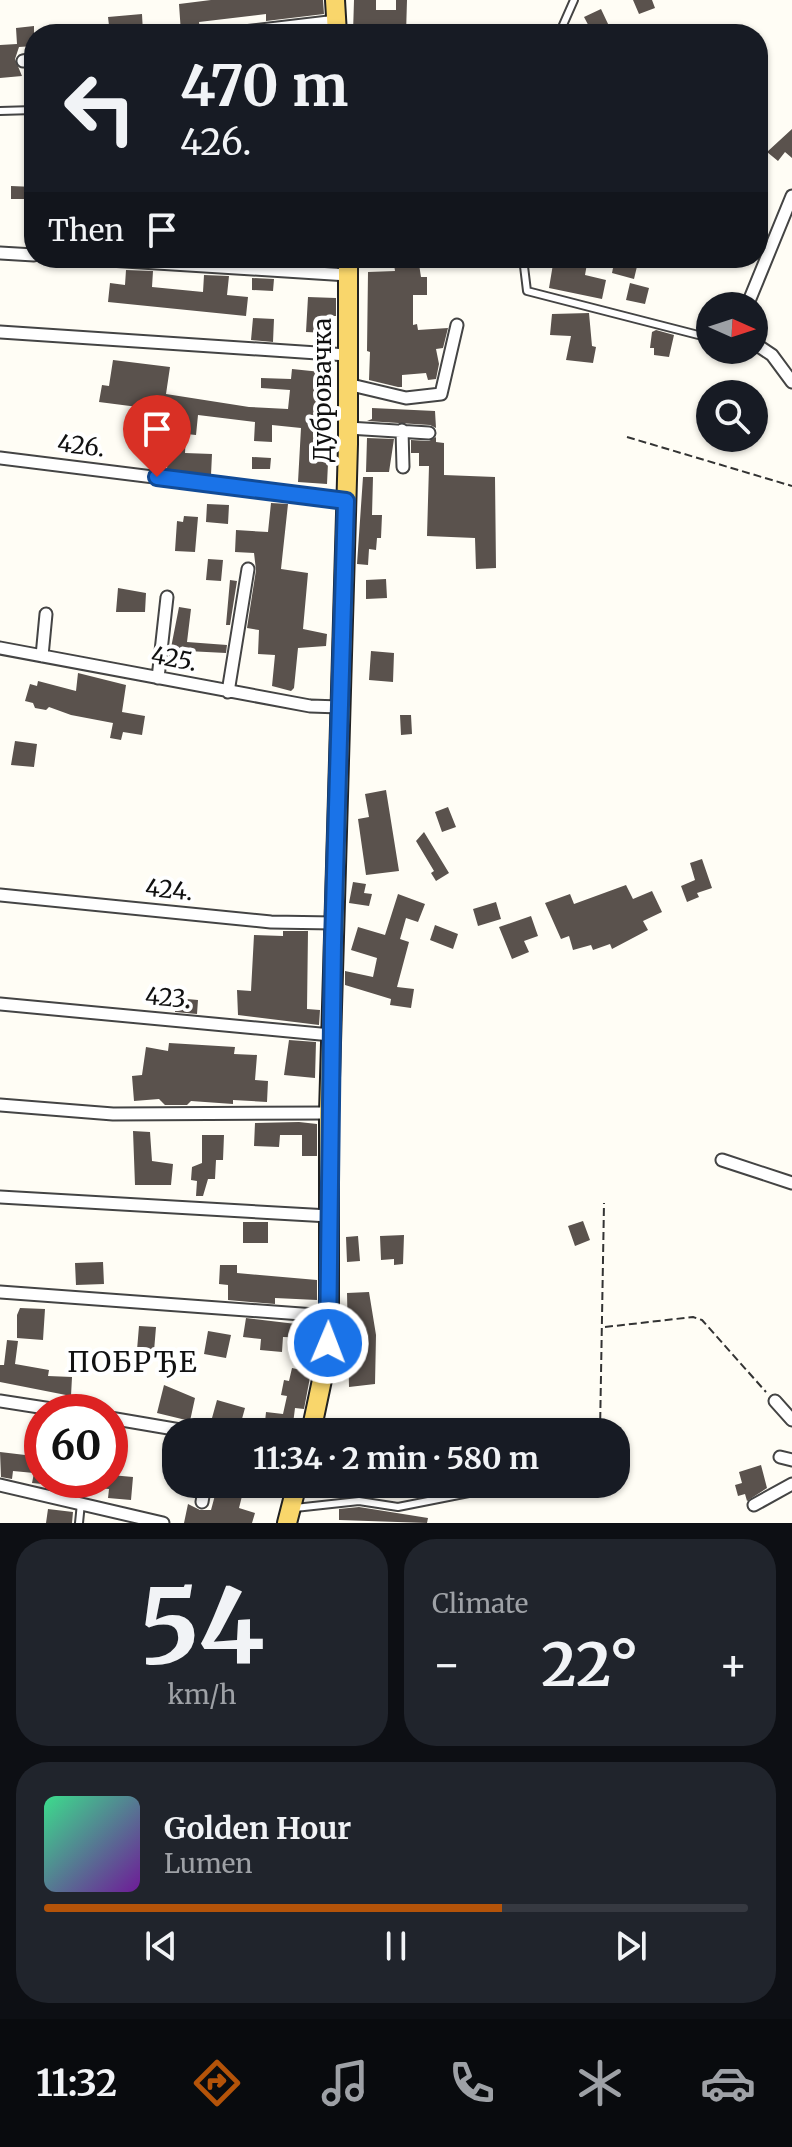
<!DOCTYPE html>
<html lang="en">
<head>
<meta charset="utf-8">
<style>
	body { margin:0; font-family:Merriweather,serif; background:#20242c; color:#f1f3f6; height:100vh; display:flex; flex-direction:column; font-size:30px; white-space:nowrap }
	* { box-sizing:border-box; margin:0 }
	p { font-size:26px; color:#9ea1a6 }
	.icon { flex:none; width:44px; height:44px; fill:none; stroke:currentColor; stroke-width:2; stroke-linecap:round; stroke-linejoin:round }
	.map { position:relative; height:1523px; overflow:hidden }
	.sheet { display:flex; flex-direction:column; gap:16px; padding:16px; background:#0d0f14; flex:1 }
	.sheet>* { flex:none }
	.hud { position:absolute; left:24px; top:24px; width:744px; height:244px; border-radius:32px; box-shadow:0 2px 6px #0004; background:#171b24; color:#f1f3f6; overflow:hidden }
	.needle { width:52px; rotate:93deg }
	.buttons { position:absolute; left:696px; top:292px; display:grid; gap:16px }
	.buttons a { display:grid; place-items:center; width:72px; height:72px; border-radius:50%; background:#171b24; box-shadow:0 2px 6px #0004; font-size:40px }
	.speed { position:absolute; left:24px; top:1394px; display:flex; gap:16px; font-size:40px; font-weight:700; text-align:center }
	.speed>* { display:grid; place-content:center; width:104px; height:104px; border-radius:50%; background:#171b24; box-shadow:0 2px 6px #0004; line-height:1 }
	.speed .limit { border:12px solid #d22; background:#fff; color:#111 }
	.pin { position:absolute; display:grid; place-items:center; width:68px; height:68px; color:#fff; margin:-82px -34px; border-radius:50% 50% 50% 0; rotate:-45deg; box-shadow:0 0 8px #0007 }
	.pin .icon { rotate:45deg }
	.me { position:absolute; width:88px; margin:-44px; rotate:1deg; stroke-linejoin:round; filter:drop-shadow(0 0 6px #0008) }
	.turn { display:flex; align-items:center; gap:28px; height:168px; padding:0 24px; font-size:36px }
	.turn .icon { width:104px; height:104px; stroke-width:2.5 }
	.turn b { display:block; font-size:56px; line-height:68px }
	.then { display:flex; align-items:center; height:76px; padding:0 24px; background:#0003; gap:16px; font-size:30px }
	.big { font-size:60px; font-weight:700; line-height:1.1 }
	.sheet .tile { flex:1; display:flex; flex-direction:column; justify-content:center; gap:12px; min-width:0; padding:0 28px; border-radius:32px; background:#20242c }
	.sheet .dial { align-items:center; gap:0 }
	.dial b { font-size:104px; line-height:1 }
	.song { display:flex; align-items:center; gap:24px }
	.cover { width:96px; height:96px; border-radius:12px; background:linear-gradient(135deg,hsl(150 70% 55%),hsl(280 70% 35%)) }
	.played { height:8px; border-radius:4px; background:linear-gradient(90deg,#b45309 65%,#363941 65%) }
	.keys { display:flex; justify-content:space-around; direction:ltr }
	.heat { display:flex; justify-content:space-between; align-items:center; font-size:44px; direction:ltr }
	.sheet .tiles { flex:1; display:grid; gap:16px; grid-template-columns:1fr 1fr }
	.tile:last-child { grid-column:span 2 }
	.trip { position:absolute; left:162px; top:1418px; width:468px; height:80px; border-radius:32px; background:#171b24; box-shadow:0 2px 6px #0004; font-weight:700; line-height:80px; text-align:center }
	.tab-bar { display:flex; height:128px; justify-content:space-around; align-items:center; background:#090b0e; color:#9ea1a6 }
	.tab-bar .icon { width:56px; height:56px }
	.tab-bar .on { color:#b45309 }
	.tab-bar b { font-size:36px; color:#f1f3f6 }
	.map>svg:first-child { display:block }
	.building { fill:#5a524d }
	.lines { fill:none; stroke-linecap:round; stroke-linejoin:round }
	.service-casing { stroke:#444; stroke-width:10 }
	.minor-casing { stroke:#444; stroke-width:15 }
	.primary-casing { stroke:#222; stroke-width:22 }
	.path { stroke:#333; stroke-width:2; stroke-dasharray:8 4; stroke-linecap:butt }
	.service { stroke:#fff; stroke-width:6 }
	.minor { stroke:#fff; stroke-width:11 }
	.primary { stroke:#f9d66b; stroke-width:18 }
	.route-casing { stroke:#114b97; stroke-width:20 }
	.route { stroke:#1a73e8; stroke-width:14 }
	.labels { text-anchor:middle; stroke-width:8; stroke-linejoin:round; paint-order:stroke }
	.street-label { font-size:24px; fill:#111; stroke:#fff }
	.quarter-label { font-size:28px; letter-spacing:2px; fill:#111; stroke:#fff }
</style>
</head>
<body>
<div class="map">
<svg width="792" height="1523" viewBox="0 0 792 1523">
	<rect width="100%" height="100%" fill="#fffdf5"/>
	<path class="building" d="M211,0H323L324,14L266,21V14L199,22L200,31L181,33L179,4Z
		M354,0H376V10H396V0H407L406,34L353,33Z
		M633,0H652L655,8L639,14Z
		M601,9L609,26L593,34L584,17Z
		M142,14L143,33L110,34L108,17Z
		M34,26V46L19,47L15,59L22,76L0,78V45L17,44L16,28Z
		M792,129V158L785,152L778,161L767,152Z
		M11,186L34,187V199H11Z
		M393,258H418L421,277H427V295H413V325L417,324L418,330L448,328L443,348L436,349L439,364L436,379L428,380L426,373L402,375V387H398L369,380L370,352L367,351L368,272L395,271Z
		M554,258H588L585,275L606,280L602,299L549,288Z
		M615,258H639L634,279L612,273Z
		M126,270L153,271L152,287L203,292L204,275L229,276L227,295L248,297L246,316L108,302L110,283L125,285Z
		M252,278L274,279L273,291L252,290Z
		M630,283L649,288L645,304L626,300Z
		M308,297L336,298V316H329L328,333L306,332Z
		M589,313L592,346L596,347L593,363L566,360L571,336L550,335L552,314Z
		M253,318L274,319L273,342L251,340Z
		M656,330L674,335L669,357L654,355V348H650L652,332Z
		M113,360L170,367L166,394L249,407L288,409L290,390L261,388V378L291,379L292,369L321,372L315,441L329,442L327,484L298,482L301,428L272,425V442L254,441L255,422L198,415L196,435L186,434L185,453L212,454L211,475L167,470L169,411L99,402L102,385L109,386Z
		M372,408L435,411L436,428L430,425L367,421L372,419Z
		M436,437V442L444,443V475L495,477L496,568L476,569L475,538L427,536L429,466H419V453H411V440L429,441Z
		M367,438L394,439L389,472H366Z
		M252,457L271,458L270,469H252Z
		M363,477H373L372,515H382L381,538H377L376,550L369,549L368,565L357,564Z
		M271,503L288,504L281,569L308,573L303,629L327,634L326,646L298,648L294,688L291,691L272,686L275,655L258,654L259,630L247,628L256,570L254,553L235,552L236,530L268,532Z
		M207,504L229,505L228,524L206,522Z
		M184,516L198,517L195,552L175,551L177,521L183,522Z
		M208,559L223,560L221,581L206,580Z
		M386,579L387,598L366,599V580Z
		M230,580L237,581L230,625H226Z
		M118,588L146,593L145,612H116Z
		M179,607L191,609L187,642L227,645L226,653L187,651L186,663H168Z
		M371,651L394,653L393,682L369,680Z
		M78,673L126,685L122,712L145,716L142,735L123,732L121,740L110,738L113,723L71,715L49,707L46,710L35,708L33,703L25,701L30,684L37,686L38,681L76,691Z
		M400,715H411L412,734L401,735Z
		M15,741L37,744L34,767L11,765Z
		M386,790L399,871L366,875L358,819L369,817L365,794Z
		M448,807L456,827L442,832L435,812Z
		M424,832L449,873L436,881L431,873L434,871L416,841Z
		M702,859L712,888L697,893L699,897L687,902L681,886L695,880L690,863Z
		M353,882L366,884L364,893L372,894L369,906L349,903Z
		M626,885L633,899L652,891L662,912L643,921L648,930L612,949L610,944L593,950L591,945L573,950L569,936L561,939L545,903L570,894L574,904Z
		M398,894L425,904L418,922L406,918L400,939L409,942L397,987L414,989L411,1008L390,1005L391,999L345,985V971L373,977L377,958L351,950L358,927L385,935Z
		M496,902L501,919L478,926L473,909Z
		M531,916L538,936L524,941L529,952L512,959L499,927Z
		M435,925L458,934L453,949L430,940Z
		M283,931H308L307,1009L320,1010L319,1025L238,1015L237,990L251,991L254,935L283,936Z
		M176,998L198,1000L197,1014L175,1012Z
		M289,1040L316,1042L315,1078L284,1075Z
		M169,1043L235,1047L234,1054L257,1055L255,1080L268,1081L267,1102L233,1100V1104L191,1101L187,1105H165L159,1099L134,1101L132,1076L142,1075L146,1047L168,1051Z
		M299,1122L317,1124V1156H302V1135H280L279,1147L254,1146L255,1123Z
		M133,1131L150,1132L152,1161L173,1164L171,1185H135Z
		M202,1135H224L223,1160H216L215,1179H208L203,1196H196L197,1181L191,1180L192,1167L202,1163Z
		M583,1221L590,1240L575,1246L568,1226Z
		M243,1222H268V1243H243Z
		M404,1235L403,1264L394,1265V1259L381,1260L380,1236Z
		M358,1236L360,1261L347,1262L346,1237Z
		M103,1262L104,1284L76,1285L75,1263Z
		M220,1265H237V1273L317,1280V1300L275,1298V1304L228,1300V1285L219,1284Z
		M369,1292L376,1335L375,1384L349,1387L347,1293Z
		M20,1308L45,1309L43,1340L17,1338V1315Z
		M246,1318L313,1326L312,1338L283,1337L282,1352L260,1350L261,1339L243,1337Z
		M139,1326L156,1327L154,1351L137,1350Z
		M208,1331L231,1335L226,1358L204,1354Z
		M7,1340L18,1341L15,1364L49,1370L48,1376L72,1377L71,1396L0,1382V1365H4Z
		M292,1368L311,1372L304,1409L295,1408L292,1432H264L266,1412L283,1414L287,1396L281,1395L284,1380L289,1381Z
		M164,1385L195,1398L190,1421L157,1413Z
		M217,1400L245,1408L240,1426L212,1418Z
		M0,1452L42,1457V1484L32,1483L34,1473L13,1471L12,1479L1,1477Z
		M761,1465L767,1488L747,1501L745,1494L738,1496L735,1485L742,1483L739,1472Z
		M111,1475L133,1477L131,1500L108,1498L109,1489L86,1487V1480H110Z
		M218,1484H245L239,1508L255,1513L252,1523H184L188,1504L200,1510H211Z
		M359,1507L428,1518L427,1523L339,1520V1509Z
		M48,1509L73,1512L72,1523H46Z"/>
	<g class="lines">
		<g class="service-casing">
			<path id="service" d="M559,34L574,0
				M0,111L34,110
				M523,258L527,291L710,338
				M295,1508L359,1501L398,1507L489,1489
				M79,1523L81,1503"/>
		</g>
		<g class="minor-casing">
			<path id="minor" d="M226,34L337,21
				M23,61L34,59
				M0,253L34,255
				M77,258L348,275
				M747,306L792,196
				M0,332L347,355
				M754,343L772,355L792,382
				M347,384L406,398L441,394L457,325
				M348,428L429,433
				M402,430L403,467
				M0,458L346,501
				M0,648L310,706L340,707
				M42,656L46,614
				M158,678L167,597
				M228,692L248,569
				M0,895L271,922L334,923
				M0,1004L331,1035
				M0,1105L113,1114L329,1113
				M722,1160L792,1183
				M0,1197L329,1216
				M0,1292L329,1316
				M0,1401L71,1412
				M775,1401L792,1420
				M110,1418L192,1432
				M780,1457L792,1460
				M280,1484L296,1487
				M0,1485L163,1523
				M202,1502L205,1484
				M754,1505L792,1484"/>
		</g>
		<g class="primary-casing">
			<path id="primary" d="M335,0L337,34
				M311,1432L326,1361L329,1316V1113L348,444V258
				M287,1523L297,1484"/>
		</g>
		<path class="path" d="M627,437L792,486
			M605,1327L693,1317L702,1320L766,1392
			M600,1432L604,1203"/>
		<use href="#service" class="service"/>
		<use href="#minor" class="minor"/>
		<use href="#primary" class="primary"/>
	</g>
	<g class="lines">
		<g class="route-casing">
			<path id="route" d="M157,477L346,501L333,943L328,1343"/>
		</g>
		<use href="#route" class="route"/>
	</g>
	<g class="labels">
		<g class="street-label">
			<text transform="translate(323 390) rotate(-90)" y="8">Дубровачка</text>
			<text transform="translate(81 446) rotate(7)" y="8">426.</text>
			<text transform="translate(174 659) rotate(11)" y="8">425.</text>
			<text transform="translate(169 890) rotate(6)" y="8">424.</text>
			<text transform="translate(168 998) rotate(5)" y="8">423.</text>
		</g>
		<g class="quarter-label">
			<text x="133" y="1372">ПОБРЂЕ</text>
		</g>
	</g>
</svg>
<div class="buttons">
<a><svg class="needle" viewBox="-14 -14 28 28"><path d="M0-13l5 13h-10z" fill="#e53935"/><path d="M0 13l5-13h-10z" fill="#9ea1a6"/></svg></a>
<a><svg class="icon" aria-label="search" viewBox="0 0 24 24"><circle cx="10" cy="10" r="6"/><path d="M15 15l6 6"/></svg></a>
</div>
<div class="speed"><div class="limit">60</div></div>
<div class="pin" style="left:157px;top:477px;background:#d93025"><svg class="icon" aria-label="arrive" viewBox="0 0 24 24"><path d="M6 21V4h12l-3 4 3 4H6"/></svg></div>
<svg class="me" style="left:328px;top:1343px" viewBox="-20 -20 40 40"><circle r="17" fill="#1a73e8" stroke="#fff" stroke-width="3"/><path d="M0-11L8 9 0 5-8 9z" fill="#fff"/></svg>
<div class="trip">11:34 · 2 min · 580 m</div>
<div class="hud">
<div class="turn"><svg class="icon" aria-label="left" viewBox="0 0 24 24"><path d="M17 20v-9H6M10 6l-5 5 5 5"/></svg><div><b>470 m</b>426.</div></div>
<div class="then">Then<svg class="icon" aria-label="arrive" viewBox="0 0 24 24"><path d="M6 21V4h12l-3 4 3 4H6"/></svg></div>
</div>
</div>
<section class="sheet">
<div class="tiles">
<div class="tile dial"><b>54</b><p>km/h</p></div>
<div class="tile"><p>Climate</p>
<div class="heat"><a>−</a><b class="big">22°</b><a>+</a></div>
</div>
<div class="tile">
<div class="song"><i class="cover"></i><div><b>Golden Hour</b><p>Lumen</p></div></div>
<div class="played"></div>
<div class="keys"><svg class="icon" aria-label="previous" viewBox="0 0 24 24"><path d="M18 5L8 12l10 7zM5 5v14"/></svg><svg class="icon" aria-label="pause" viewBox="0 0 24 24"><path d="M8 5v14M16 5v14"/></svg><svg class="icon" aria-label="next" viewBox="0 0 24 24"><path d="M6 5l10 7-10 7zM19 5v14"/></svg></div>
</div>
</div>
</section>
<nav class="tab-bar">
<b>11:32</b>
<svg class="icon on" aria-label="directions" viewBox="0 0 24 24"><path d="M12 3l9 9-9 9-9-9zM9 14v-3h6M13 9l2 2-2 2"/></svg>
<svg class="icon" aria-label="music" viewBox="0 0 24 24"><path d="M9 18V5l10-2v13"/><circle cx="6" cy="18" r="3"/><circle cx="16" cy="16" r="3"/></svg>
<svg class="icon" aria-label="phone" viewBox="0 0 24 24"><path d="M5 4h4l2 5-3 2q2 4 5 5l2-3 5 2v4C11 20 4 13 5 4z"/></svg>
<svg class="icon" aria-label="climate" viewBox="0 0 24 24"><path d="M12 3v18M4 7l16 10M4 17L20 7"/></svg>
<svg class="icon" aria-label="car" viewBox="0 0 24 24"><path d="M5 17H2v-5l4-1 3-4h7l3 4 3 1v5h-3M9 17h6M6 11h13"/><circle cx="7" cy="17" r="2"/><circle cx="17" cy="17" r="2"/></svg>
</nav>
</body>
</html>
